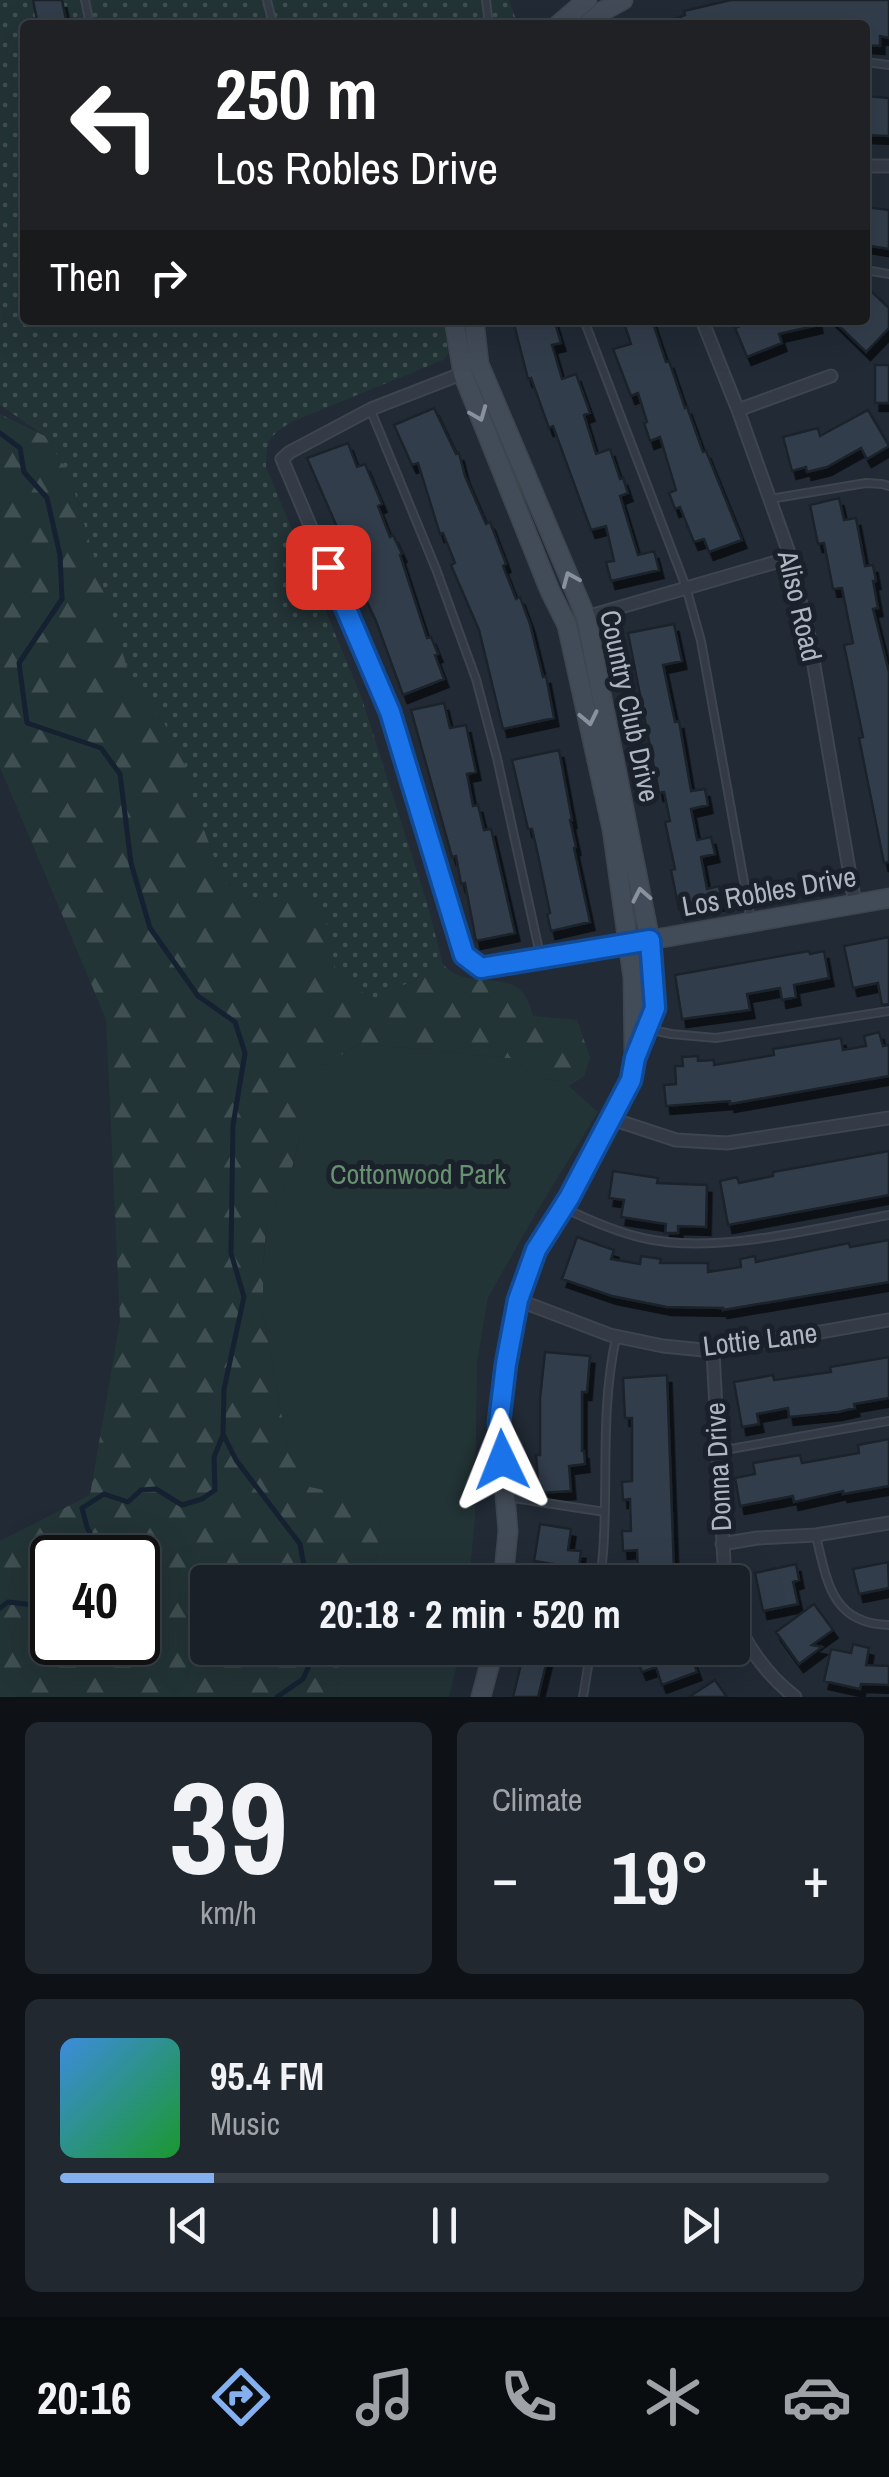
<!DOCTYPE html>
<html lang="en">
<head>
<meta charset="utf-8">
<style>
	body { margin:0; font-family:"Archivo Narrow",sans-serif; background:#222830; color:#f1f3f6; height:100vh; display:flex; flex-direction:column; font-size:38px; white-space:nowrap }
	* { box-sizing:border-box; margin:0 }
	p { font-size:32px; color:#9fa3a8 }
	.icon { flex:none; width:55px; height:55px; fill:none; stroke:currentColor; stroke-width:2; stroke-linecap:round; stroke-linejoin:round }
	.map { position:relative; height:1697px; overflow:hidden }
	.side { display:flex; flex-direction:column; gap:25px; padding:25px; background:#0e1216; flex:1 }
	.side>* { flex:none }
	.top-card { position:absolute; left:20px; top:20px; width:850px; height:305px; border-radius:10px; box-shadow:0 10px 40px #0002,0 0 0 2px #373e45; background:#202124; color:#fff; overflow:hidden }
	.speed { position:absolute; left:30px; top:1535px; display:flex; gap:20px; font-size:50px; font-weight:700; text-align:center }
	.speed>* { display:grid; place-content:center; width:130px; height:130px; border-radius:50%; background:#192028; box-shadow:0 10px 40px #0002,0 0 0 2px #373e45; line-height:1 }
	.speed .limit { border:5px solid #111; border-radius:15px; background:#fff; color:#111 }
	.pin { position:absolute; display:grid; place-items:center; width:85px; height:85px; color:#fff; margin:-42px; border-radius:20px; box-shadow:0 5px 15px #0006 }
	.me { position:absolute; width:110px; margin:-55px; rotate:358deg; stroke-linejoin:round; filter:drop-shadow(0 0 8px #0008) }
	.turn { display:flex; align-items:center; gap:35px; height:210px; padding:0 30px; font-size:45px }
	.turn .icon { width:130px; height:130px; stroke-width:2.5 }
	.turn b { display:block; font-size:70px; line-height:85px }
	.then { display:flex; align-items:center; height:95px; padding:0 30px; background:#0003; gap:20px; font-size:38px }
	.big { font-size:75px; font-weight:700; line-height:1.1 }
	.side .widget { flex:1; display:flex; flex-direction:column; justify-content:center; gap:15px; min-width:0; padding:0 35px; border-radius:15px; background:#222830 }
	.side .dial { align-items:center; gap:0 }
	.dial b { font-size:130px; line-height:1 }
	.song { display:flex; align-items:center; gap:30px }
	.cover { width:120px; height:120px; border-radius:15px; background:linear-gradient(135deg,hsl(210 70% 55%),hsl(130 70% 35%)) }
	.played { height:10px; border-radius:5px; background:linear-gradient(90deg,#85b0f0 20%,#373e45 20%) }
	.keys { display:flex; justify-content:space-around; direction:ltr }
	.heat { display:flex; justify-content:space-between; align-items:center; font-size:55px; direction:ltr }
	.side .tiles { flex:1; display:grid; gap:25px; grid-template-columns:1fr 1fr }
	.widget:last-child { grid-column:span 2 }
	.trip { position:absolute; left:190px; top:1565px; width:560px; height:100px; border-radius:10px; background:#192028; box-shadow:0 10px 40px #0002,0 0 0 2px #373e45; font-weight:700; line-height:100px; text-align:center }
	.tabs { display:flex; height:160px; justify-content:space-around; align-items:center; background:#0a0d10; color:#9fa3a8 }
	.tabs .icon { width:70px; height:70px }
	.tabs .on { color:#85b0f0 }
	.tabs b { font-size:45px; color:#f1f3f6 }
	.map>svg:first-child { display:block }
	.grass { fill:url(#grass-dots) }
	.forest { fill:url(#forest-firs); fill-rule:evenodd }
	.park { fill:#233436 }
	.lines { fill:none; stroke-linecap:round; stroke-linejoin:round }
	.stream { stroke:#152131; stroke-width:5 }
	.building { fill:#333e4c; stroke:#1b232c; stroke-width:2.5; filter:url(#shadow) }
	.lane-casing { stroke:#3d454f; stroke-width:10 }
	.street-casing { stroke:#3d454f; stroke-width:15 }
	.secondary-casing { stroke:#3d454f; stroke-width:21 }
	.lane { stroke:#343b46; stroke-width:6 }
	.street { stroke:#343b46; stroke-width:11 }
	.secondary { stroke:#424b58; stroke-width:18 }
	.oneway { stroke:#88919d }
	.route-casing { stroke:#114b97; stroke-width:25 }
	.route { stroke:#1a73e8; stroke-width:18 }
	.labels { text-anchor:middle; stroke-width:10; stroke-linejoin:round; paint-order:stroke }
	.street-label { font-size:28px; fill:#aeb6c2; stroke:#1a212a }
	.park-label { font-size:28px; fill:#689171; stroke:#1a212a }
</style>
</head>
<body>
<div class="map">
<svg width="889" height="1697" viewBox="0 0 889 1697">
	<defs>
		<pattern id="grass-dots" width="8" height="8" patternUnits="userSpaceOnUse" patternTransform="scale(2.5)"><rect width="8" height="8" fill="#233436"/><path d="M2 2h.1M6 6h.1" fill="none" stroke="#404f51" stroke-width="1.8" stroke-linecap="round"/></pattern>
		<pattern id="forest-firs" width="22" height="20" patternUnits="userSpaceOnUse" patternTransform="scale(2.5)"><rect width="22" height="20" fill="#233436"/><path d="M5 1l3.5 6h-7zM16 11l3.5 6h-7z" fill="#404f51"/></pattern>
		<filter id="shadow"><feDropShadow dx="4.5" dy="8" stdDeviation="0" flood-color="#0009"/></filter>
	</defs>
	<rect width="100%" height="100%" fill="#212a35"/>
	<path class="grass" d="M0,0H509L518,25H25V320H443L449,353L443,360L291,422C268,437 267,440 266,467L361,696L427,903L443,964L374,1001L336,972L328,926L259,902L220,880L212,851L163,721L133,687L69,474L45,436L0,405Z"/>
	<path class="forest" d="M0,414L45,436L69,474L133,687L163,721L182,754L196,809L212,851L220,880L259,902L302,890L328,926L336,972L374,1001L443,964C464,991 504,969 524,994C528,1000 531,1009 533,1016L577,1020L590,1057L584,1076L569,1086L529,1071L514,1059L361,1043L322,1067L290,1096L301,1131L290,1177L267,1221L263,1268V1311L287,1444L381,1522L375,1567L367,1582H208V1648H341L336,1697H0V1541L90,1495L120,1321L106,1019L0,767ZM52,1558H138V1642H52Z"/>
	<path class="park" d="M361,1043L514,1059L529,1071L569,1086L598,1112L536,1213L488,1298L477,1363L475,1519L469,1582H367L375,1567L381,1522L348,1495L305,1486L287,1444L263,1311V1268L267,1221L290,1177L301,1132L290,1096L293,1068L322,1067Z
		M341,1648H461L449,1697H336Z"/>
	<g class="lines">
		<path class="stream" d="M0,433L20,448L24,472L47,498L60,555L62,599L19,663L27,723L101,748L120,774L131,863L150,928L198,996L235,1022L245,1053L233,1125L231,1253L244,1297L224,1389L223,1434L236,1460L300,1544L307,1582
			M96,1558L98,1550L87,1527L82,1508L104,1494L128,1502L141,1490L156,1489L182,1505L202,1499L215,1490L214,1457L223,1435
			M0,1608L8,1602L42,1606L52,1602
			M277,1697L303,1679L317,1648"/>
	</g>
	<path class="building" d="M33,0H62L67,25H38Z
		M731,0H889V38L880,36V46L865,45V25H661L685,15L684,11Z
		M865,96L889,98V136L865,135Z
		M865,207L889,210V249L865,245Z
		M871,291L889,308V328L866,352L833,320H865V298Z
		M513,320H554L561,343L552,345L562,379L576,374L590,413L584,415L596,454L610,449L620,479L623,478L628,493L620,496L638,555L654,551L659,570L611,581L606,562L614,561L606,526L591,530L553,426L549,428L531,378L528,379Z
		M623,320H652L666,362L669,361L685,408L687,407L703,452L706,451L742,540L709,552L704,539L694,542L680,507L675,509L669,493L676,490L660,437L650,441L644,423L647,422L638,393L631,396L613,349L631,344Z
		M755,320H817L818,325L779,334L782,343L747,357L735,328Z
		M875,365H889V403H875Z
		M434,408L456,454L459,453L465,476L486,524L490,522L506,564L503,566L516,599L520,597L530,624L543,677L546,676L554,718L503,729L479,630L451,565L455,563L443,533L440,534L418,463L412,465L394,425Z
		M868,410L889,446L867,459L861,448L827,467L807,472L806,467L792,471L783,437L818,428L820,436Z
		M348,443L357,467L365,464L382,504L378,506L390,537L393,535L402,554L400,555L427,638L431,637L438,654L435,655L444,679L403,695L376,621L357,581L360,580L307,458Z
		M839,498L844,520L856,518L865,566L873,565L876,581H873L878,608L873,609L889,672V862L884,863L859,738L863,737L844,645L853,643L842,588L833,589L824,543L818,544L810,505Z
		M674,624L682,661L663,665L675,722L679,721L691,791L705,789L708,805L691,809L697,840L711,837L715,854L701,857L707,889L719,886L722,902L679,910L671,870L675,869L665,822L670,821L664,792L659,793L628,633Z
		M444,703L450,728L466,725L476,772L467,774L473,806L478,805L484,830L491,829L515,933L476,941L465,883L461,884L456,856L452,857L411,710Z
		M559,750L572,820H570L576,847L574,848L590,922L551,931L547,914L550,913L538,855L532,829H528L512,760Z
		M889,937V1004L882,1005L878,983L853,988L844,946Z
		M809,951L810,954L824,951L829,978L794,985L796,997L782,1000L780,988L747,994L750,1010L682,1019L675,975Z
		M879,1032L883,1046L889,1045V1076L730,1104V1101L666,1106L664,1085L676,1084L675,1066H683L682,1057L698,1056V1061L714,1060V1065L774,1055L773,1049L841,1038L843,1050L866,1046L864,1036Z
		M889,1151V1195L728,1225L720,1181L737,1177L739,1183L773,1176V1172Z
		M613,1171L658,1178L657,1183L707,1185L706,1227L678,1226V1233H665L666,1224L621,1217L624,1200L609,1198Z
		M577,1237L614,1250L611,1259L640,1264L641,1256L661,1259L660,1263H708V1272L741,1267L740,1259L755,1256L756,1262L849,1243L850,1247L889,1240V1282L723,1310V1308L667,1307L612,1296L562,1279Z
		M545,1352L590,1356L587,1392H582V1451H584L585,1464L569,1466L571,1491L539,1493L536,1455H540V1399Z
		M889,1357V1398L854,1404L855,1408L838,1412L789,1417L788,1408L757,1414L759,1424L742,1427L734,1382L773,1375L774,1380L831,1372L830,1367Z
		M667,1375L674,1571L638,1572L637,1550L623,1551L622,1531H631L630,1499L623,1500L622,1482L632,1481V1418H625L623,1378Z
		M889,1439V1486L843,1494V1491L794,1502L793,1496L740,1506L735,1478L755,1474L753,1463L800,1455L802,1463L859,1453L858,1445Z
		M540,1524L571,1529L568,1550L581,1551L579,1568L534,1561Z
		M888,1562L889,1588L859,1594L853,1569Z
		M796,1564L799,1580L793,1582L798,1604L763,1611L755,1573Z
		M814,1604L833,1630L812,1645L822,1647L799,1664L776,1632Z
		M853,1644L869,1648L866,1665L889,1666V1685L861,1684L860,1689L824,1681L831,1649L851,1653Z
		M525,1648H550L538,1697H513Z
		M647,1648H688L697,1672L662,1685L656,1667L642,1672L634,1652Z
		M715,1680L727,1697H689Z"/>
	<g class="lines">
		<g class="lane-casing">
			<path id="lane" d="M85,0L90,25
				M267,0L273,25
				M486,0L489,25
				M865,62L889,65
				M865,270L889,274
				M584,320L686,587L701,641L751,921
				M371,411L436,569L476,679L497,758L541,959
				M770,499L866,483L882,484L889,486
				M648,1029L671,1034L716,1038L889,1011
				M564,1208C589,1220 616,1232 643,1238C714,1255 817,1228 889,1215
				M719,1451L889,1421
				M507,1497L605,1512
				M816,1536C827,1582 832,1624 889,1625
				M600,1582C611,1501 598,1419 616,1338
				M583,1697L591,1648"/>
		</g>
		<g class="street-casing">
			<path id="street" d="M865,166H889
				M702,320L738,410L788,550L789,563L807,625L855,904
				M466,372L371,409L290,452L282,459L389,712L463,955L481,968L650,940
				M738,410L831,376
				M583,618L790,558
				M612,1119L676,1140L727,1143L889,1118
				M518,1300L610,1335L663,1346L713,1351L889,1320
				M713,1351L725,1582
				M722,1544L757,1538L816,1535L889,1523
				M732,1610C745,1645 766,1674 795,1697"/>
		</g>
		<g class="secondary-casing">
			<path id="secondary" d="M558,25L587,0
				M587,25L603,11L623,0
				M454,320L463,374L550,591L567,625L612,829L633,978L634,1052
				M474,320L479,364L586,617L650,940L655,1008L635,1058L631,1080L569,1197L536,1250L518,1300L506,1364L499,1422L508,1531L503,1582
				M650,940L889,898
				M481,1697L494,1648"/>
		</g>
		<use href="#lane" class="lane"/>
		<use href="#street" class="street"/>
		<use href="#secondary" class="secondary"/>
	</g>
	<defs><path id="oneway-chevron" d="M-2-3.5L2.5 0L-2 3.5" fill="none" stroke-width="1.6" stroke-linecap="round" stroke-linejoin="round" transform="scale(2.5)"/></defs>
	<g class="oneway">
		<use href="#oneway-chevron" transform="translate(479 414) rotate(68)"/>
		<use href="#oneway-chevron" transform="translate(570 579) rotate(-113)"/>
		<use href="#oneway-chevron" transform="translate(589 718) rotate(78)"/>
		<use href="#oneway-chevron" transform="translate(641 895) rotate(-101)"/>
	</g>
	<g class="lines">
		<g class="route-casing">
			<path id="route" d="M328,567L390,712L464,955L481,968L650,940L655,1008L635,1058L631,1080L569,1198L536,1250L518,1300L506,1364L499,1422L502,1460"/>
		</g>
		<use href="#route" class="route"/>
	</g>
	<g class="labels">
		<g class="street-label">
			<text transform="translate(800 606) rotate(77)" y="10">Aliso Road</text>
			<text transform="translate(630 706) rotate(78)" y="10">Country Club Drive</text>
			<text transform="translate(769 891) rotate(-10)" y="10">Los Robles Drive</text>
			<text transform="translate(760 1339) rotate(-7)" y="10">Lottie Lane</text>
			<text transform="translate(718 1467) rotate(-93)" y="10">Donna Drive</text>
		</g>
		<g class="park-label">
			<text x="418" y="1184">Cottonwood Park</text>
		</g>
	</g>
</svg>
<div class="speed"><div class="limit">40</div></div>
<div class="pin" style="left:328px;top:567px;background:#d93025"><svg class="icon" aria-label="arrive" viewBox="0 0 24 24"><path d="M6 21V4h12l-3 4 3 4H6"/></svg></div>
<svg class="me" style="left:502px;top:1460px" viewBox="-20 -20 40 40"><path d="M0-17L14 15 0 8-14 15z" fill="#1a73e8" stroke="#fff" stroke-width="4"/></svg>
<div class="trip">20:18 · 2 min · 520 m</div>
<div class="top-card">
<div class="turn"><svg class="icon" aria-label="left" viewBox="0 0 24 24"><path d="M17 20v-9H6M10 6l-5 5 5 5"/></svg><div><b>250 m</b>Los Robles Drive</div></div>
<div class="then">Then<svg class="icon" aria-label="right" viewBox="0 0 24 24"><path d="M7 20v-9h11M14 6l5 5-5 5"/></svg></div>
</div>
</div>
<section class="side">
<div class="tiles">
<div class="widget dial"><b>39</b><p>km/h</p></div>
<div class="widget"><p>Climate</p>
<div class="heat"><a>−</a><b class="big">19°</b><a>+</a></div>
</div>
<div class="widget">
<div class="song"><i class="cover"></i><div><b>95.4 FM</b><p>Music</p></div></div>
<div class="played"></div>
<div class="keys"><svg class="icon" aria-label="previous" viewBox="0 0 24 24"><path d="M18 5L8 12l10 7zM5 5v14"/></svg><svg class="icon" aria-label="pause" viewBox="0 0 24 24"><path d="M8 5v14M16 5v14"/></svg><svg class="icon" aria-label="next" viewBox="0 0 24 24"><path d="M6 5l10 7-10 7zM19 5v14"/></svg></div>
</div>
</div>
</section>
<nav class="tabs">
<b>20:16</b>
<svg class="icon on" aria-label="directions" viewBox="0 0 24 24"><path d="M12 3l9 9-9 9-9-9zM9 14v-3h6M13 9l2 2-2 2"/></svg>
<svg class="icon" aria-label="music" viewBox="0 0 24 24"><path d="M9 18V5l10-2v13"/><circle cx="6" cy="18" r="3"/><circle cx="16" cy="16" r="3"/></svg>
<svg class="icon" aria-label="phone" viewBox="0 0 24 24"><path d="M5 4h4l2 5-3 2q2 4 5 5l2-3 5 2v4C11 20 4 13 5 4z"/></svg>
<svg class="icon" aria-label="climate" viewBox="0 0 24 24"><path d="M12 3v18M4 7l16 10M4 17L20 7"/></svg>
<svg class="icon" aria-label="car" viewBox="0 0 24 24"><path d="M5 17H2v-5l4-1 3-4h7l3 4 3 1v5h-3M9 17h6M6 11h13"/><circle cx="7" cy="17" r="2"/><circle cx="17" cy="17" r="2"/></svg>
</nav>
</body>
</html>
